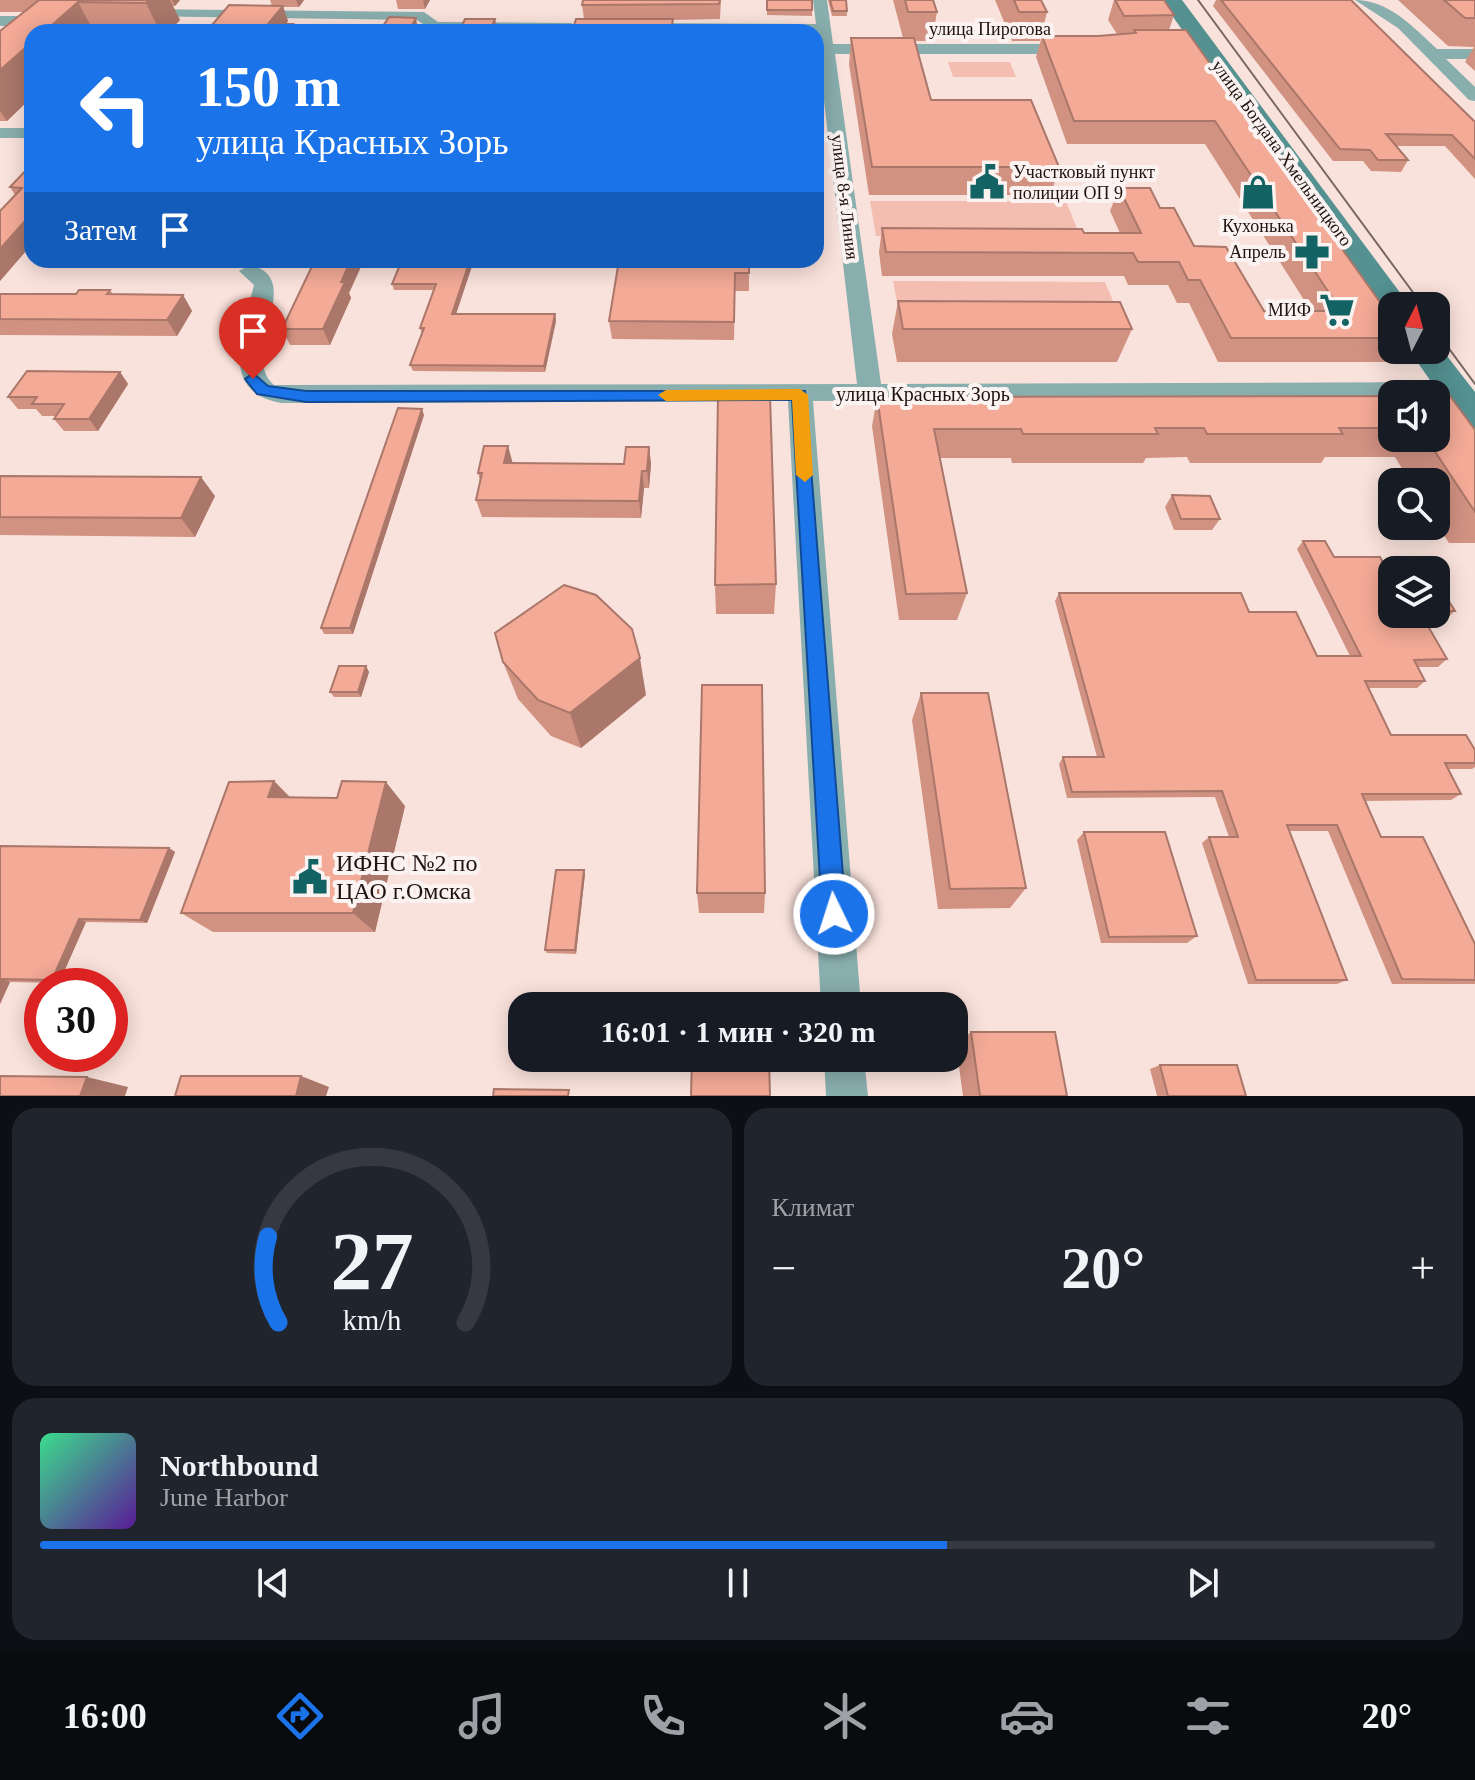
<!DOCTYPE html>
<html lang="ru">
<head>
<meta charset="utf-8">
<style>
	body { margin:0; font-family:"Times New Roman",serif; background:#20242c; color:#f1f3f6; height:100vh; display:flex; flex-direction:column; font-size:30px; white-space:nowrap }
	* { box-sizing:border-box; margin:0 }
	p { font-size:26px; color:#9ea1a6 }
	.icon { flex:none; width:44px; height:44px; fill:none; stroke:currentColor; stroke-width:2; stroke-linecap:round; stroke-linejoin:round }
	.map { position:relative; height:1096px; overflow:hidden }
	.drawer { display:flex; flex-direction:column; gap:12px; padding:12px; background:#0d0f14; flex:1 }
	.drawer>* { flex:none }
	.guide { position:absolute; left:24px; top:24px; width:800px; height:244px; border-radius:24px; box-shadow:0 4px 20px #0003; background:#1a73e8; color:#fff; overflow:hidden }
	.needle { width:52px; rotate:6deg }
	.buttons { position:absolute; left:1378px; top:292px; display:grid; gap:16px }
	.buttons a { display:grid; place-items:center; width:72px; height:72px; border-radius:16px; background:#171b24; box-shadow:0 4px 20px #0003; font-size:40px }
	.speed { position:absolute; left:24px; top:968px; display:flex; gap:16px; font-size:40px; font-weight:700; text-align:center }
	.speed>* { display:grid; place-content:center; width:104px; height:104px; border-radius:50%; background:#171b24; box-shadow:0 4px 20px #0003; line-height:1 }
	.speed .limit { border:12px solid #d22; background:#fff; color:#111 }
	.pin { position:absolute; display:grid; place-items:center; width:68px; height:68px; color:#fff; margin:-82px -34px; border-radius:50% 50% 50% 0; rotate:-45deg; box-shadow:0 0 8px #0007 }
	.pin .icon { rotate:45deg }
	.me { position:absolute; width:88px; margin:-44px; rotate:356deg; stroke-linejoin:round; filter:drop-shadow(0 0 6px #0008) }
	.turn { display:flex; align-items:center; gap:28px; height:168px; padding:0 40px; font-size:36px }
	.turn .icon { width:104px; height:104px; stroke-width:2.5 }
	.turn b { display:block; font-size:56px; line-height:68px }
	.then { display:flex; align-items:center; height:76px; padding:0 40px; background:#0003; gap:16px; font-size:30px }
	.big { font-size:60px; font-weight:600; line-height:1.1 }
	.drawer .card { flex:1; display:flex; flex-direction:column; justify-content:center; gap:12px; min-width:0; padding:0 28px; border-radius:24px; background:#20242c }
	.drawer .dial { align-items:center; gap:0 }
	.dial svg { height:208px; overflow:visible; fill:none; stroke:#363941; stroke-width:7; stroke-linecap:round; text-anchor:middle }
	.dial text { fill:#f1f3f6; stroke:none }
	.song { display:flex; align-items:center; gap:24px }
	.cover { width:96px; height:96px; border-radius:12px; background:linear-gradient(135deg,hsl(150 70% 55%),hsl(270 70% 35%)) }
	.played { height:8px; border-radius:4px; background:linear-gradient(90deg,#1a73e8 65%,#363941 65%) }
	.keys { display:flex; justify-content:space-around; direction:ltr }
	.heat { display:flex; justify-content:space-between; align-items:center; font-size:44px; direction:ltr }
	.drawer .tiles { flex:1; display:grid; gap:12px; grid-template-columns:1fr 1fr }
	.card:last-child { grid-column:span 2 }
	.trip { position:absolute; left:508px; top:992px; width:460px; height:80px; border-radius:24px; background:#171b24; box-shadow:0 4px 20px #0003; font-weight:600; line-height:80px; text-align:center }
	.menu { display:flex; height:128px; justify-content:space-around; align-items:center; background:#090b0e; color:#9ea1a6 }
	.menu .icon { width:56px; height:56px }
	.menu .current { color:#1a73e8 }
	.menu b { font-size:36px; color:#f1f3f6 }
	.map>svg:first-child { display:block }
	.green { fill:#f3beb1 }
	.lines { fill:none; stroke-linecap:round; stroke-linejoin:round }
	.street { fill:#88aead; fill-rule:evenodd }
	.secondary { fill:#559191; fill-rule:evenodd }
	.tram { stroke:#796762; stroke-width:2 }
	.wall { fill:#d19282 }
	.shaded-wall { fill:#aa776a }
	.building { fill:#f3aa97; stroke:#aa776a; stroke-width:2 }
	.route { fill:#1a73e8; stroke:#114b97; stroke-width:2 }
	.slow { fill:#f59e0b }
	.labels { text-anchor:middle; stroke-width:8; stroke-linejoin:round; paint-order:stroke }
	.far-street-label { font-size:18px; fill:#20130f; stroke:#fbf3f1 }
	.far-poi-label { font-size:18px; fill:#20130f; stroke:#fbf3f1; text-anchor:end }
	.street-label { font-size:20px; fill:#20130f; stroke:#fbf3f1 }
	.near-poi-label { font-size:24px; fill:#20130f; stroke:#fbf3f1; text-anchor:start }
</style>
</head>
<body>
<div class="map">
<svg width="1475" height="1096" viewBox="0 0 1475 1096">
	<rect width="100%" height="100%" fill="#fae2dc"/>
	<path class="green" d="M948,62H1010L1016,77H953Z
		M870,201H1066L1080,236H876Z
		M893,281L1105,282L1118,313L899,312Z"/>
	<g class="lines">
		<path class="street" d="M813,0H827L833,44H1077L1085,49L1077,54H835L881,384L1456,382L1465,384L1468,390L1465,396L1436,398V394H1392V398L813,401L861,1006H821L788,401L282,403C217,393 243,330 254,285L239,271L250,265C308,279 237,353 274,385L857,384L816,32H634L628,28L636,23L816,24Z
			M1355,0C1389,0 1413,27 1437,49H1475V59H1446L1475,87V101L1469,100L1398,28Z
			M138,9L424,12L438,22L571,23L579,28L573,32H435L417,20L133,16V10Z
			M0,16H50L58,21L50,26H0Z
			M0,128H32V138H0Z
			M824,1058H864L868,1096H826Z"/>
		<path class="secondary" d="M1161,0H1182L1410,306H1392V315L1383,313Z
			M1436,342L1475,392V429L1462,426L1409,350H1436Z"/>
		<path class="tram" d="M1198,0L1423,306
			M1436,331L1475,384"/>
	</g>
	<path class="wall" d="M0,0H180L175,6H173L180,20L168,32H32V97L7,121H0V31L23,12H0Z
		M270,0H304L299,7H283L288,21L286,24L295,32H215L212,25L272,6Z
		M396,0H430L425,9H398Z
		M721,0L720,19L673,20V32H459L495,19L497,30H534L574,25L584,19L582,5Z
		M767,0L812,10V16L767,15Z
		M828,0H846L847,16H832Z
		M893,0H933L937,12L932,41H915L931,100L1059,167L1051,195H869L849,64L851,38H903Z
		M995,0H1041L1047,12L1040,41H1012Z
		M1114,0L1174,15L1169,30L1392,319V350H1398L1389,362H1218L1189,303H1177L1168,285H1128L1124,276H882L879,252L882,228L1120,233L1110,211L1119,188L1160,208L1194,246L1264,311H1311L1205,144H1067L1036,57L1042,36H1098L1117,34L1108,20Z
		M1216,0H1351L1475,122V179L1445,146H1396L1408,160L1401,172L1371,171L1363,161H1333L1213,6Z
		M1398,0H1475V71L1465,62L1474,47L1448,46Z
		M417,24L412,32H382L381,29Z
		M32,164V244L0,281V211L15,195L10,187Z
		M315,260H364L349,293L351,298L330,345H290L282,329Z
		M474,260L456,314H555L556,321L545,372L413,371L410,365L422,334L420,328L434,290H394L392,284Z
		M749,260V291H735L734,340L612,339L609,321Z
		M110,290L113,294L183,295L192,311L177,336L0,335V294H76Z
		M898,301L1132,329L1117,362H897L892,334Z
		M120,372L128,384L98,431H64L54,419L56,416H42L36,409H18L8,397Z
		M1392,396V438H1436L1475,430V543H1449L1436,523V482H1410L1395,457H1325L1321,463H1190L1187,457L1146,458L1143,463H1012L1011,458H940L967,593L957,620H899L872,426L877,397Z
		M424,415L353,634H324L321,628Z
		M649,447L651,464L649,488H644L641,518L482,517L476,500L480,481L478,473L513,463L624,464Z
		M0,476L215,496L195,537L0,535Z
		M1172,495L1220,519L1212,530H1174L1165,507Z
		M1303,541L1334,557L1392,614H1436V592L1455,611L1446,619H1424L1447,659L1438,667H1418L1425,681L1417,688H1368L1391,735L1475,750V767L1472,769H1449L1461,794L1451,800L1365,801L1381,837L1475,944V984H1392L1328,831H1289L1347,980L1337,984H1248L1202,843L1209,837H1229L1215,797L1067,798L1059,764L1063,757H1097L1055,601L1059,593L1249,612L1317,656H1350L1297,549Z
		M776,584L774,614H716L715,585Z
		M503,662L646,695L581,748L551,736L518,699Z
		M366,666L369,672L361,697H334L330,692Z
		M921,693L1026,888L1010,908L938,909L912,720Z
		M274,781L290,797L405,806L375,932H213L181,913Z
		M1084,832L1197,936L1187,943H1101L1077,840Z
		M0,846L169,848L175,852L147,923L86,922L59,983L10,982L0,1004Z
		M585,874L576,954L547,953L545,950Z
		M697,893H765L764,913H699Z
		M971,1032L1067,1096H963L956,1045Z
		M1160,1065L1246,1096H1157L1150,1069Z"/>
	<path class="shaded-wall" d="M149,0H170L180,20L168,32H160L146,3Z
		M172,0H180L175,6Z
		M296,0H304L299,7Z
		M423,0H430L425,9Z
		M78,2L94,32H44Z
		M283,6L288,21L280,32L268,24Z
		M416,18L417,24L412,32H410V29Z
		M495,19L497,32L490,30Z
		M293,24L295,32H287Z
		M32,42V97L7,121L0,111V70Z
		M32,213V244L0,281V249Z
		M351,260H364L349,293L351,298L330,345L323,329L341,282Z
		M470,260H474L454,320L452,314Z
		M183,295L192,311L177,336L167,320Z
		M555,314L556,321L545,372L544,366Z
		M120,372L128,384L98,431L89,419Z
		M422,409L424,415L353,634L350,628Z
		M508,446L513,464L504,463Z
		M649,447L651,464L649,488L647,471Z
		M642,471L644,488L641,518L639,501Z
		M201,477L215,496L195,537L181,518Z
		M640,658L646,695L581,748L570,713Z
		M366,666L369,672L361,697L358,692Z
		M274,781L298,806L268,797Z
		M386,782L405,806L375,932L353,913Z
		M169,848L175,852L147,923L140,920Z
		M584,870L585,874L576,954L575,950Z
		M79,919L86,922L59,983L52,980Z
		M2,979L10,982L0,1004V983Z
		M301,1076L329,1087L326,1096H296Z
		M87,1077L128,1087L125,1096H80Z"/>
	<path class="building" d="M39,0H149L146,3L78,2L44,32H32V42L0,70V31Z
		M583,0H720L719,4L582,5Z
		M767,0H812V10H767Z
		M830,0H846L847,11H833Z
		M905,0H933L937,12H908Z
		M1014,0H1041L1047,12H1019Z
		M1115,0H1164L1174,15L1124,16Z
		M1221,0H1351L1475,122V159L1452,135L1386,134L1408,160H1378L1370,150L1340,149Z
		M1444,0H1475V18H1465Z
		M229,5L283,6L268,24H293L287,32H256L262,25H212Z
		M389,17L416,18L410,29H381Z
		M465,19H495L490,30H534L536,25H574L576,19H673L671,32H459Z
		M1134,30H1186L1392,319V338H1231L1200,280H1188L1179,262H1138L1133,253L886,252L882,228L1082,229L1084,233H1141L1119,188H1150L1160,208H1174L1194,246L1226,247L1264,311H1341L1215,121H1074L1042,36H1098L1136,33Z
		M851,38H914L931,100H1031L1059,167H872Z
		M32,164V213L0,249V211L22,188L10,187Z
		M315,260H351L341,282H345L323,329H282Z
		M402,260H470L452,314H555L544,366L410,365L424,328H420L436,284H392Z
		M619,260H749V273H735L734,322L609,321Z
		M79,290H110L107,294L183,295L167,320L0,319V294H76Z
		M898,301L1120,302L1132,329H903Z
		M27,371L120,372L89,419H54L64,404H32L37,397H8Z
		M718,395H770L776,584L715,585Z
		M1392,396V428H1339L1343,434H1207L1204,428H1155L1158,434H1023L1021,429H934L967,593L906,594L877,397Z
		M1436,396H1450L1475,430V512L1426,438H1436Z
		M398,408L422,409L350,628H321Z
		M484,446H508L504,463L624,464L626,447H649L647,471H642L639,501L476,500L482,473H478Z
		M0,476L201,477L181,518L0,517Z
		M1172,495L1210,496L1220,519H1181Z
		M1303,541H1325L1334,557H1380L1392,579V614H1421L1447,659L1414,660L1425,681H1365L1391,735H1466L1475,750V763H1445L1461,794H1362L1381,837H1423L1475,944V980L1402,979L1337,825H1287L1347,980H1256L1209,837H1238L1222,791L1072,792L1063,757H1104L1059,593H1241L1249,612H1296L1317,656H1361Z
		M564,585L596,595L632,629L640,658L570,713L538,700L503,662L495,633Z
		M1436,592H1443L1455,611H1436Z
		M339,666H366L358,692H330Z
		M702,685H762L765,893H697Z
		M921,693H988L1026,888L950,889Z
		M274,781L268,797L337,798L342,781L386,782L353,913H181L229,782Z
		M1084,832H1165L1197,936L1109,937Z
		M0,846L169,848L140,920L79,919L52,980L2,979L0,983Z
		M556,870H584L575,950H545Z
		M971,1032H1055L1067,1096H980Z
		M692,1058H769L770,1096H691Z
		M1160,1065H1237L1246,1096H1168Z
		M0,1076L87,1077L80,1096H0Z
		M181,1076H301L296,1096H175Z
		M494,1089L569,1090L568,1096H493Z"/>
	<path class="route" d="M253,373L268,386L306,391H805L846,914L843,922L834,926L826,922L822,914L792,400L306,402L257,394L245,379Z"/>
	<path class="slow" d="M800,389L808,395L813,475L805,482L796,475L792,400L666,401L658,395L666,390Z"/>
	<defs>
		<g id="civic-bare" transform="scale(2.76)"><path d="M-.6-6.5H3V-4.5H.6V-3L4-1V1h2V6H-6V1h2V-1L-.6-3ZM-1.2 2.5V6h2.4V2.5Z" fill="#136364" stroke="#fbf3f1" stroke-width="2.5" paint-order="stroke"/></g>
		<g id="shop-bare" transform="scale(2.76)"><path d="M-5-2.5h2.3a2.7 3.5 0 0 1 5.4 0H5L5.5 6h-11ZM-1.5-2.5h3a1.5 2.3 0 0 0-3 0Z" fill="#136364" stroke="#fbf3f1" stroke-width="2.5" paint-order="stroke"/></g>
		<g id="pharmacy-bare" transform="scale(2.76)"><path d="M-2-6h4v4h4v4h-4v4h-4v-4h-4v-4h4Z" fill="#136364" stroke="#fbf3f1" stroke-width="2.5" paint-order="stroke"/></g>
		<g id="supermarket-bare" transform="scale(2.76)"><path d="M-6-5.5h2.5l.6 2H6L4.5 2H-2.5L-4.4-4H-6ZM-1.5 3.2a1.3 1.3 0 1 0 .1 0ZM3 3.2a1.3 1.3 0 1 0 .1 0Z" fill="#136364" stroke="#fbf3f1" stroke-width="2.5" paint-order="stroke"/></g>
	</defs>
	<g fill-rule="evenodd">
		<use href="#civic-bare" x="987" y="182"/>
		<use href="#shop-bare" x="1258" y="192"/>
		<use href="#pharmacy-bare" x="1312" y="252"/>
		<use href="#supermarket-bare" x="1337" y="310"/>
		<use href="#civic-bare" x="310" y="877"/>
	</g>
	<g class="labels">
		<g class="far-street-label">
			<text x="990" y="35">улица Пирогова</text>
			<text transform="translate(1282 153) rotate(54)" y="6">улица Богдана Хмельницкого</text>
			<text transform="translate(845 197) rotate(83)" y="6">улица 8-я Линия</text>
		</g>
		<g class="far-poi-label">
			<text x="1013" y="178" text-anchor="start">Участковый пункт<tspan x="1013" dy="21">полиции ОП 9</tspan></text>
			<text x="1258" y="232" text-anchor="middle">Кухонька</text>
			<text x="1286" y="258">Апрель</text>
			<text x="1311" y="316">МИФ</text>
		</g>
		<g class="street-label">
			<text x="923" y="401">улица Красных Зорь</text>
		</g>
		<g class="near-poi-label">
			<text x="336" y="871">ИФНС №2 по<tspan x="336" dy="28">ЦАО г.Омска</tspan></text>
		</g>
	</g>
</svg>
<div class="buttons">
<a><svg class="needle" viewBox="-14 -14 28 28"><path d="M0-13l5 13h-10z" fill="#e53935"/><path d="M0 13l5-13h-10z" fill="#9ea1a6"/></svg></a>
<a><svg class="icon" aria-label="sound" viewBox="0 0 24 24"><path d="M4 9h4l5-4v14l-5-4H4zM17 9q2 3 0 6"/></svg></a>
<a><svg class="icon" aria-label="search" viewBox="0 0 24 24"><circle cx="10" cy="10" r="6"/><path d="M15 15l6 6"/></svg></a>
<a><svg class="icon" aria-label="layers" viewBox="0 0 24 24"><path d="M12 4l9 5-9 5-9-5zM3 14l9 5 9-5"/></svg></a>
</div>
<div class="speed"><div class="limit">30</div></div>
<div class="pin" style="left:253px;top:379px;background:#d93025"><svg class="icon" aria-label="arrive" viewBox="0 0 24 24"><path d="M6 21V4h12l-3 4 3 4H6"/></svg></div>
<svg class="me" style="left:834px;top:914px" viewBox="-20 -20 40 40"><circle r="17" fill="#1a73e8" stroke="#fff" stroke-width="3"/><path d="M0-11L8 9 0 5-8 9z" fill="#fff"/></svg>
<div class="trip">16:01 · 1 мин · 320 m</div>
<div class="guide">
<div class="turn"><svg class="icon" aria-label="left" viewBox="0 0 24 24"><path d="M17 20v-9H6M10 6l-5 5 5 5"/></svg><div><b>150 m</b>улица Красных Зорь</div></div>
<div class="then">Затем<svg class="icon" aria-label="arrive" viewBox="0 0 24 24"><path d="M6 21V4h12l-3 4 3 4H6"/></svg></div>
</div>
</div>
<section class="drawer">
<div class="tiles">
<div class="card dial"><svg viewBox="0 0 100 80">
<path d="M14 69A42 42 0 1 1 86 69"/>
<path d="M14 69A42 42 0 0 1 10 36" stroke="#1a73e8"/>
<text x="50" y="56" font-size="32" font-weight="700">27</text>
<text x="50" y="72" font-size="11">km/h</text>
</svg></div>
<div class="card"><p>Климат</p>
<div class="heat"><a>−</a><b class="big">20°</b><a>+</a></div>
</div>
<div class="card">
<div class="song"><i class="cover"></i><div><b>Northbound</b><p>June Harbor</p></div></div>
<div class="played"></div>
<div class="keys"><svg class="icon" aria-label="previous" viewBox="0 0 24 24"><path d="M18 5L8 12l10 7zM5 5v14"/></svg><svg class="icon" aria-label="pause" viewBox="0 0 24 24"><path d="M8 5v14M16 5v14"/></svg><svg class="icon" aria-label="next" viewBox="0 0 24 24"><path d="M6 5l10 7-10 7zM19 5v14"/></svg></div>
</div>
</div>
</section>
<nav class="menu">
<b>16:00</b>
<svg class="icon current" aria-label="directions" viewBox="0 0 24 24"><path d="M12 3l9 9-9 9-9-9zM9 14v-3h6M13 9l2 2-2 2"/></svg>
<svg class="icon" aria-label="music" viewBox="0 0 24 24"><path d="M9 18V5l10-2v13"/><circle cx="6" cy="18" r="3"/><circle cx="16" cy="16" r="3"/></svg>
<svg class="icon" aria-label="phone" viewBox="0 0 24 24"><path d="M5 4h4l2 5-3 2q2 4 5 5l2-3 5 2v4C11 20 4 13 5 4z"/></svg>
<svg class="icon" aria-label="climate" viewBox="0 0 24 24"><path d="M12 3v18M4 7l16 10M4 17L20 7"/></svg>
<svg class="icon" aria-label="car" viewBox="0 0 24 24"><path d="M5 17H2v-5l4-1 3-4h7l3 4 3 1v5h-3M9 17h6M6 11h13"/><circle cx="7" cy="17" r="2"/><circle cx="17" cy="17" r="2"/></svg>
<svg class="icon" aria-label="filters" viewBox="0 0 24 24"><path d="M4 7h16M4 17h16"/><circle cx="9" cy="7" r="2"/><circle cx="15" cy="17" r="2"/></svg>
<b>20°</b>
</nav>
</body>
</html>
